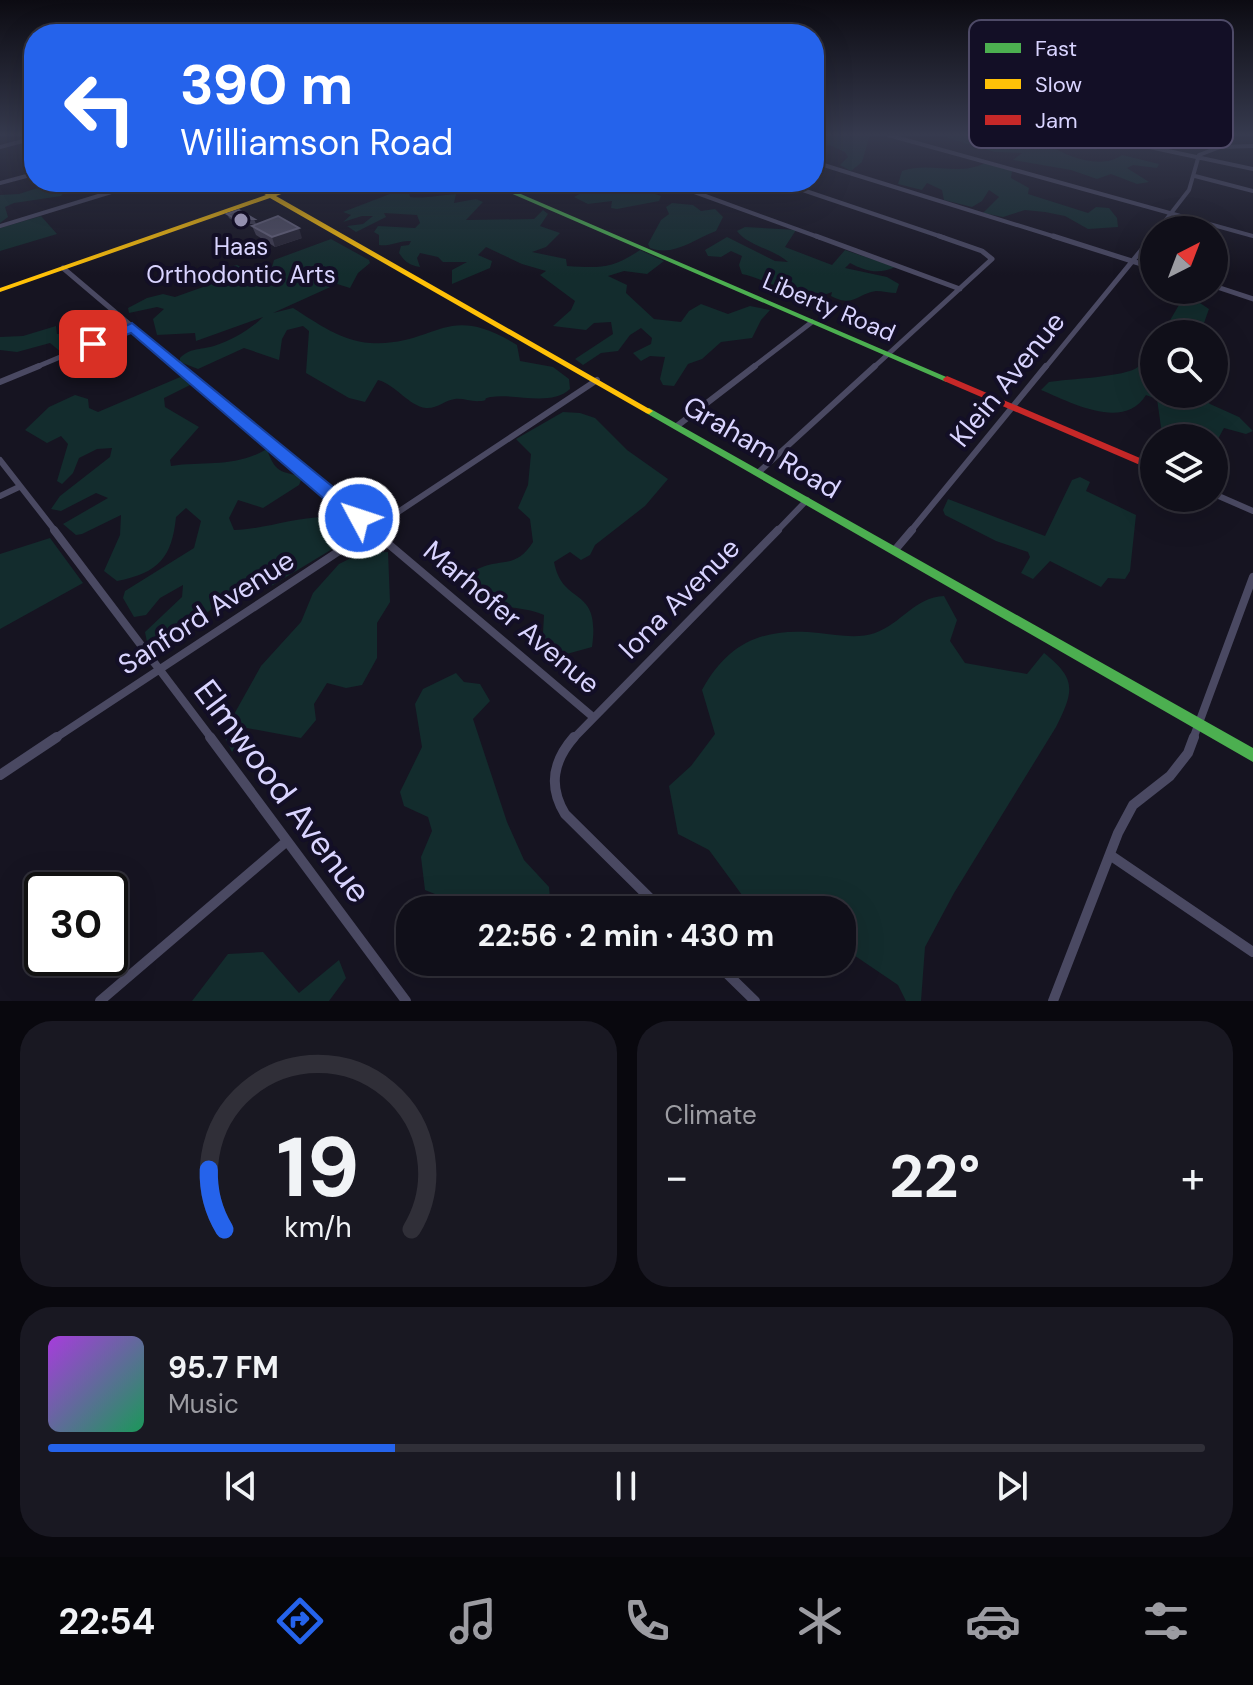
<!DOCTYPE html>
<html lang="en">
<head>
<meta charset="utf-8">
<style>
	body { margin:0; font-family:"DM Sans",sans-serif; background:#191822; color:#f1f3f6; height:100vh; display:flex; flex-direction:column; font-size:30px; white-space:nowrap }
	* { box-sizing:border-box; margin:0 }
	p { font-size:26px; color:#9c9ca2 }
	.icon { flex:none; width:44px; height:44px; fill:none; stroke:currentColor; stroke-width:2; stroke-linecap:round; stroke-linejoin:round }
	.map { position:relative; height:1001px; overflow:hidden }
	.sheet { display:flex; flex-direction:column; gap:20px; padding:20px; background:#09080e; flex:1 }
	.sheet>* { flex:none }
	.guide { position:absolute; left:24px; top:24px; width:800px; height:168px; border-radius:32px; box-shadow:0 8px 32px #0002,0 0 0 2px #302f38; background:#2563eb; color:#fff; overflow:hidden }
	.needle { width:52px; rotate:42deg }
	.tools { position:absolute; left:1140px; top:216px; display:grid; gap:16px }
	.tools a { display:grid; place-items:center; width:88px; height:88px; border-radius:50%; background:#100f19; box-shadow:0 8px 32px #0002,0 0 0 2px #302f38; font-size:40px }
	.speed { position:absolute; left:24px; top:872px; display:flex; gap:16px; font-size:40px; font-weight:700; text-align:center }
	.speed>* { display:grid; place-content:center; width:104px; height:104px; border-radius:50%; background:#100f19; box-shadow:0 8px 32px #0002,0 0 0 2px #302f38; line-height:1 }
	.speed .limit { border:4px solid #111; border-radius:12px; background:#fff; color:#111 }
	.pin { position:absolute; display:grid; place-items:center; width:68px; height:68px; color:#fff; margin:-34px; border-radius:16px; box-shadow:0 4px 12px #0006 }
	.me { position:absolute; width:88px; margin:-44px; rotate:310deg; stroke-linejoin:round; filter:drop-shadow(0 0 6px #0008) }
	.turn { display:flex; align-items:center; gap:28px; height:168px; padding:0 24px; font-size:36px }
	.turn .icon { width:104px; height:104px; stroke-width:2.5 }
	.turn b { display:block; font-size:56px; line-height:68px }
	.big { font-size:60px; font-weight:700; line-height:1.1 }
	.sheet .card { flex:1; display:flex; flex-direction:column; justify-content:center; gap:12px; min-width:0; padding:0 28px; border-radius:32px; background:#191822 }
	.sheet .dial { align-items:center; gap:0 }
	.dial svg { height:208px; overflow:visible; fill:none; stroke:#302f38; stroke-width:7; stroke-linecap:round; text-anchor:middle }
	.dial text { fill:#f1f3f6; stroke:none }
	.song { display:flex; align-items:center; gap:24px }
	.cover { width:96px; height:96px; border-radius:12px; background:linear-gradient(135deg,hsl(280 70% 55%),hsl(150 70% 35%)) }
	.played { height:8px; border-radius:4px; background:linear-gradient(90deg,#2563eb 30%,#302f38 30%) }
	.keys { display:flex; justify-content:space-around; direction:ltr }
	.heat { display:flex; justify-content:space-between; align-items:center; font-size:44px; direction:ltr }
	.sheet .tiles { flex:1; display:grid; gap:20px; grid-template-columns:1fr 1fr }
	.card:last-child { grid-column:span 2 }
	.trip { position:absolute; left:396px; top:896px; width:460px; height:80px; border-radius:32px; background:#100f19; box-shadow:0 8px 32px #0002,0 0 0 2px #302f38; font-weight:700; line-height:80px; text-align:center }
	.dock { display:flex; height:128px; justify-content:space-around; align-items:center; background:#06060a; color:#9c9ca2 }
	.dock .icon { width:56px; height:56px }
	.dock .active { color:#2563eb }
	.dock b { font-size:36px; color:#f1f3f6 }
	.map>svg:first-child { display:block }
	.green { fill:#132c2d }
	.lines { fill:none; stroke-linecap:round; stroke-linejoin:round }
	.street-far4 { stroke:#4a4962; stroke-width:4 }
	.street-far3 { stroke:#4a4962; stroke-width:5 }
	.street-far2 { stroke:#4a4962; stroke-width:6 }
	.street-far1 { stroke:#4a4962; stroke-width:8 }
	.street { stroke:#4a4962; stroke-width:10 }
	.fast { fill:#4caf50; fill-rule:evenodd }
	.slow { fill:#ffc107; fill-rule:evenodd }
	.jam { fill:#c62828; fill-rule:evenodd }
	.wall { fill:#403d50 }
	.shaded-wall { fill:#282635 }
	.building { fill:#504e63; stroke:#66637b; stroke-width:2 }
	.route { fill:#2563eb; stroke:#184099; stroke-width:2 }
	.poi-dot { fill:#9591b1; stroke:#130f26; stroke-width:3 }
	.labels { text-anchor:middle; stroke-width:8; stroke-linejoin:round; paint-order:stroke }
	.far-poi-label { font-size:24px; fill:#d9d4ff; stroke:#130f26 }
	.far-street-label { font-size:24px; fill:#d9d4ff; stroke:#130f26 }
	.street-label { font-size:28px; fill:#d9d4ff; stroke:#130f26 }
	.near-street-label { font-size:34px; fill:#d9d4ff; stroke:#130f26 }
	.key { fill:#130f26; stroke:#4e4a67; stroke-width:2 }
	.key-label { font-size:22px; fill:#d9d4ff }
</style>
</head>
<body>
<div class="map">
<svg width="1253" height="1001" viewBox="0 0 1253 1001">
	<rect width="100%" height="100%" fill="#161421"/>
	<path class="green" d="M814,135H870L862,162L851,171L840,165L848,157L845,152L829,145L814,150Z
		M938,135H1073L1098,150L1049,145C1068,157 1101,170 1122,155L1159,164L1157,168L1133,165L1127,168L1149,182L1137,184L1111,174L1097,179L1071,170L1013,160L1022,153L995,152Z
		M985,163L1012,171L1011,178L1029,188L1028,194L1088,213L1096,207L1109,208L1117,218L1118,227L1088,229L1065,216L1045,212L1025,210L1003,217L983,213L999,197L989,190L982,201L972,207L944,200L942,190L927,183L922,190L898,184L902,171C931,161 957,177 985,163Z
		M56,182H86L66,190L61,196L14,203L5,207L8,217L0,223V195L19,194Z
		M421,182H434L409,193L410,197C423,199 441,195 456,194L454,203L476,199L483,202L466,220L534,219L543,210L548,214L540,226L560,233L546,247L532,252L566,259L567,266C600,268 612,269 640,250L664,261L647,274L624,271L608,276L627,285L626,293L654,319L681,322L689,311L701,304L728,314L750,306L770,310L761,320L752,338L721,342L702,359L688,364L674,386L663,385L660,379L665,357L650,356L641,361L633,353L651,344L652,338L641,328L630,335L618,351L601,353L583,365L575,359L613,334L611,322L594,323L586,330L553,326L571,310L575,301L540,275L546,271L522,264L486,247L478,255L492,261L490,268L452,284V270L467,262H443L438,257L420,253L417,258L420,267C409,265 405,262 399,253L401,246L409,245L411,241C399,240 390,247 379,245V235L374,232L378,226L415,228L420,223L417,215L384,213L386,217L356,232L347,226L363,224L373,216H362L343,222L351,215L343,212Z
		M592,182L630,185L661,196L659,201L617,209L611,208L612,201L588,204L574,197L593,187Z
		M672,203L693,205L701,211L715,209L723,217L716,231C694,239 674,257 650,248L648,244L661,220L669,214L666,207Z
		M41,216L57,234L0,251V228Z
		M745,227L796,230L785,247L832,265L845,250L895,267C879,275 865,271 850,263L845,268L887,277L899,284L896,293C890,293 882,291 876,291C856,294 854,308 831,296L832,292C802,305 771,280 742,274L739,265L742,256L731,251L721,257L708,256L705,250L727,237L775,261L788,262C774,249 748,246 737,231Z
		M331,239L369,260L370,263L358,273L350,288L337,284L273,313L293,308C317,323 341,341 370,343C437,347 444,300 517,345L520,361L553,367L569,379L570,389C551,407 514,393 491,397C480,399 491,400 480,401C472,402 463,398 455,399C445,400 437,409 426,408C409,406 396,385 378,380L365,402L349,398L306,373L309,331L303,326L287,330L282,339L279,360L244,348L198,369L180,362V358C190,348 199,350 214,346C232,340 250,330 263,317L196,341L195,333L157,335L153,319L164,309L157,307L129,313L128,308L147,298L163,294L175,297L220,281L209,272L237,265L254,274L272,267L274,260Z
		M1183,298L1194,299L1209,309L1200,334H1162Z
		M100,322L107,324L108,330L96,335L85,333L75,346L61,352L50,343L17,352L0,350V337L23,336L56,326L57,334L71,333Z
		M1154,346V394H1197L1210,404L1239,417L1253,431L1246,434L1224,428L1214,446V438H1167L1162,434L1157,399L1146,395C1124,431 1072,403 1041,390L1049,382C1067,379 1126,377 1138,367C1144,362 1149,352 1154,346Z
		M185,375L194,383L164,398L165,407L199,427L170,460L171,466C206,461 235,468 267,449C274,471 281,473 303,476L299,485L263,508L238,500L229,518L234,530C270,529 301,514 337,518L352,537L268,588L242,580C230,588 225,598 214,607C191,626 176,637 147,642L145,632L182,597L183,585L160,598L146,615L134,617L123,598L125,591L194,548L201,521L186,508L176,517C172,557 159,573 117,581L104,571L120,535L121,515L82,534L76,535L63,524L108,498L96,493L61,511L51,509L60,496L110,457L112,448L97,449L79,458L73,473L62,484L57,481L68,444L61,436L47,443L25,430L49,407L75,395L88,399L89,408L98,412Z
		M563,412L580,413L595,418L627,450L668,479L645,506L595,545L590,555L581,560L570,552L554,562C563,608 601,584 592,647L563,655L551,667L542,651L544,615C509,601 489,615 458,584C464,579 472,571 480,568C502,558 516,569 533,542L530,519L518,508L528,485L531,454L516,439Z
		M1080,477L1090,482L1086,491L1136,515L1130,571L1125,579L1108,578L1101,587L1050,561L1033,579L1021,573L1030,557L1028,552L996,541L945,515L943,510L948,499L1045,536L1072,480Z
		M50,538L83,583L0,629V554Z
		M388,552L390,602L377,623V658L362,685L346,688L327,683L314,704L316,720L301,738L247,728L232,752L223,734L261,666L301,622L313,593L339,564L361,553Z
		M944,596L957,620L950,641L965,663L1027,674L1044,653C1077,679 1074,691 1056,727L954,893L925,947L921,1001H906L898,985L842,947V910H753L709,850L678,834L669,786L691,766L715,734L702,690C729,641 765,627 819,633C836,635 858,639 875,633C901,624 915,597 944,596Z
		M456,673L464,682L480,684L490,701L473,719L507,822L524,860L549,887L551,910H475L425,890L421,857L432,831L428,817L404,806L400,792L422,747L415,704L423,689Z
		M263,952L299,993L339,960L346,978L329,1001H192L228,954Z"/>
	<g class="lines">
		<path class="street-far4" d="M888,135L1253,236
			M1093,135L1253,169
			M0,147L34,138
			M814,162L1059,238
			M1195,176L1253,191
			M667,182L821,238
			M779,182L945,238
			M0,183L34,174
			M0,226L144,182
			M1158,230L1189,190L1199,155L1220,147L1253,146
			M1151,238L1154,235"/>
		<path class="street-far3" d="M816,236L960,289
			M1053,236L1154,268
			M63,268L181,368
			M1214,286L1253,299
			M34,368L132,327
			M752,368L812,322
			M873,368L992,259L982,251L939,236
			M1045,368L1153,236"/>
		<path class="street-far2" d="M179,366L374,532
			M0,382L39,366
			M677,426L755,366
			M0,460L56,532
			M759,472L875,366
			M1214,494L1253,511
			M0,496L19,487
			M368,532L597,380
			M776,532L807,500
			M910,532L1046,366"/>
		<path class="street-far1" d="M54,530L212,739
			M372,530L593,717
			M895,550L912,530
			M54,739L371,530
			M573,739L778,530
			M1193,739L1253,577"/>
		<path class="street" d="M210,737L406,1001
			M574,737C553,761 548,786 565,814L662,910
			M0,775L57,737
			M1110,855L1253,952
			M715,962L755,1001
			M100,1001L287,841
			M1053,1001L1118,833L1133,805L1170,776L1188,753L1194,737"/>
		<path class="fast" d="M485,182H493L951,379L947,382L944,381Z
			M649,408L1253,748V762L646,413L645,411L646,409Z"/>
		<path class="slow" d="M244,182H251L271,193L304,182H313L276,196L653,411L649,414L646,413L270,198L0,292V288L266,195Z"/>
		<path class="jam" d="M947,376L1154,464V471L944,381L943,379Z"/>
	</g>
	<path class="wall" d="M227,214L254,219L256,224H238L229,218Z
		M252,226L302,238L275,247L256,235Z"/>
	<path class="shaded-wall" d="M299,228L302,238L275,247L272,237Z"/>
	<path class="building" d="M239,210L254,219H236L227,214Z
		M278,216L299,228L272,237L252,226Z"/>
	<linearGradient id="sky" x2="0" y2="1"><stop stop-color="#0c0b12"/><stop offset="0.49" stop-color="#363a4e"/><stop offset="1" stop-color="#363a4e" stop-opacity="0"/></linearGradient>
	<rect width="1253" height="275" fill="url(#sky)"/>
	<path class="route" d="M132,323L365,513L368,518L365,523H352L131,333L93,348L86,344Z"/>
	<circle class="poi-dot" cx="241" cy="220" r="8"/>
	<g class="labels">
		<g class="far-poi-label">
			<text x="241" y="255">Haas<tspan x="241" dy="28">Orthodontic Arts</tspan></text>
		</g>
		<g class="far-street-label">
			<text transform="translate(829 307) rotate(23)" y="8">Liberty Road</text>
		</g>
		<g class="street-label">
			<text transform="translate(1007 379) rotate(-51)" y="10">Klein Avenue</text>
			<text transform="translate(762 447) rotate(30)" y="10">Graham Road</text>
			<text transform="translate(679 598) rotate(-45)" y="10">Iona Avenue</text>
			<text transform="translate(206 612) rotate(-33)" y="10">Sanford Avenue</text>
			<text transform="translate(512 617) rotate(40)" y="10">Marhofer Avenue</text>
		</g>
		<g class="near-street-label">
			<text transform="translate(283 791) rotate(53)" y="12">Elmwood Avenue</text>
		</g>
	</g>
	<rect x="969" y="20" width="264" height="128" rx="12" class="key"/>
	<rect x="985" y="43" width="36" height="10" fill="#4caf50"/>
	<rect x="985" y="79" width="36" height="10" fill="#ffc107"/>
	<rect x="985" y="115" width="36" height="10" fill="#c62828"/>
	<g class="key-label">
		<text x="1035" y="56">Fast</text>
		<text x="1035" y="92">Slow</text>
		<text x="1035" y="128">Jam</text>
	</g>
</svg>
<div class="tools">
<a><svg class="needle" viewBox="-14 -14 28 28"><path d="M0-13l5 13h-10z" fill="#e53935"/><path d="M0 13l5-13h-10z" fill="#9c9ca2"/></svg></a>
<a><svg class="icon" aria-label="search" viewBox="0 0 24 24"><circle cx="10" cy="10" r="6"/><path d="M15 15l6 6"/></svg></a>
<a><svg class="icon" aria-label="layers" viewBox="0 0 24 24"><path d="M12 4l9 5-9 5-9-5zM3 14l9 5 9-5"/></svg></a>
</div>
<div class="speed"><div class="limit">30</div></div>
<div class="pin" style="left:93px;top:344px;background:#d93025"><svg class="icon" aria-label="arrive" viewBox="0 0 24 24"><path d="M6 21V4h12l-3 4 3 4H6"/></svg></div>
<svg class="me" style="left:359px;top:518px" viewBox="-20 -20 40 40"><circle r="17" fill="#2563eb" stroke="#fff" stroke-width="3"/><path d="M0-11L8 9 0 5-8 9z" fill="#fff"/></svg>
<div class="trip">22:56 · 2 min · 430 m</div>
<div class="guide">
<div class="turn"><svg class="icon" aria-label="left" viewBox="0 0 24 24"><path d="M17 20v-9H6M10 6l-5 5 5 5"/></svg><div><b>390 m</b>Williamson Road</div></div>
</div>
</div>
<section class="sheet">
<div class="tiles">
<div class="card dial"><svg viewBox="0 0 100 80">
<path d="M14 69A42 42 0 1 1 86 69"/>
<path d="M14 69A42 42 0 0 1 8 46" stroke="#2563eb"/>
<text x="50" y="56" font-size="32" font-weight="700">19</text>
<text x="50" y="72" font-size="11">km/h</text>
</svg></div>
<div class="card"><p>Climate</p>
<div class="heat"><a>−</a><b class="big">22°</b><a>+</a></div>
</div>
<div class="card">
<div class="song"><i class="cover"></i><div><b>95.7 FM</b><p>Music</p></div></div>
<div class="played"></div>
<div class="keys"><svg class="icon" aria-label="previous" viewBox="0 0 24 24"><path d="M18 5L8 12l10 7zM5 5v14"/></svg><svg class="icon" aria-label="pause" viewBox="0 0 24 24"><path d="M8 5v14M16 5v14"/></svg><svg class="icon" aria-label="next" viewBox="0 0 24 24"><path d="M6 5l10 7-10 7zM19 5v14"/></svg></div>
</div>
</div>
</section>
<nav class="dock">
<b>22:54</b>
<svg class="icon active" aria-label="directions" viewBox="0 0 24 24"><path d="M12 3l9 9-9 9-9-9zM9 14v-3h6M13 9l2 2-2 2"/></svg>
<svg class="icon" aria-label="music" viewBox="0 0 24 24"><path d="M9 18V5l10-2v13"/><circle cx="6" cy="18" r="3"/><circle cx="16" cy="16" r="3"/></svg>
<svg class="icon" aria-label="phone" viewBox="0 0 24 24"><path d="M5 4h4l2 5-3 2q2 4 5 5l2-3 5 2v4C11 20 4 13 5 4z"/></svg>
<svg class="icon" aria-label="climate" viewBox="0 0 24 24"><path d="M12 3v18M4 7l16 10M4 17L20 7"/></svg>
<svg class="icon" aria-label="car" viewBox="0 0 24 24"><path d="M5 17H2v-5l4-1 3-4h7l3 4 3 1v5h-3M9 17h6M6 11h13"/><circle cx="7" cy="17" r="2"/><circle cx="17" cy="17" r="2"/></svg>
<svg class="icon" aria-label="filters" viewBox="0 0 24 24"><path d="M4 7h16M4 17h16"/><circle cx="9" cy="7" r="2"/><circle cx="15" cy="17" r="2"/></svg>
</nav>
</body>
</html>
